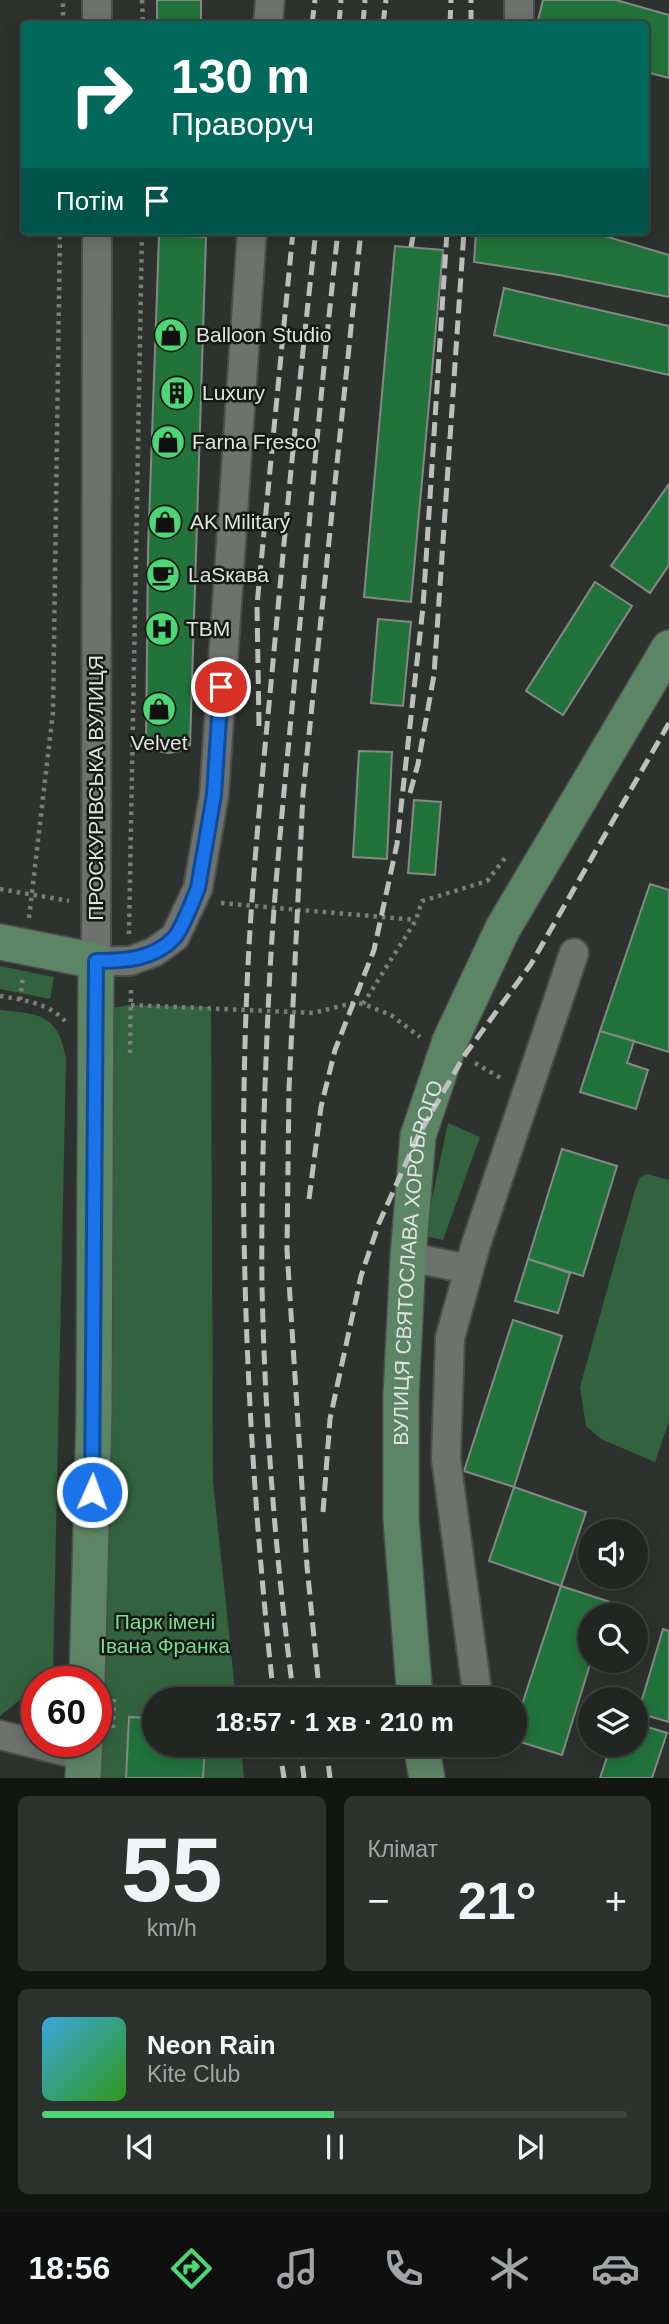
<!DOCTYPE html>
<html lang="uk">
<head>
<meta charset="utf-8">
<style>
	body { margin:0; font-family:Helvetica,sans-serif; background:#2e322f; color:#f1f3f6; height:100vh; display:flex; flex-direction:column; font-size:26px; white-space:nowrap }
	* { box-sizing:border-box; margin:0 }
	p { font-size:23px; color:#a2a5a5 }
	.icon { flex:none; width:38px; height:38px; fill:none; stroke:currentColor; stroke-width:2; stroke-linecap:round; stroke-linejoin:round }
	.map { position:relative; height:1778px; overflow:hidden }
	.sheet { display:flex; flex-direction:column; gap:18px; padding:18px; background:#131513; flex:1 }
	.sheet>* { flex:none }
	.top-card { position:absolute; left:21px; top:21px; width:628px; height:214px; border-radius:7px; box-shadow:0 4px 18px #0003,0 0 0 2px #3f4340; background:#00695c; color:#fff; overflow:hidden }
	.tools { position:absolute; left:578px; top:1519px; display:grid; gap:14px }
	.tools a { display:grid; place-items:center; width:70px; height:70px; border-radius:50%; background:#222622; box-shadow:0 4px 18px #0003,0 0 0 2px #3f4340; font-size:35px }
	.speed { position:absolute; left:21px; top:1666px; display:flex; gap:14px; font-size:35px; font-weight:700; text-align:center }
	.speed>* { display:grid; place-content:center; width:91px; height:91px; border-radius:50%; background:#222622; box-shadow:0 4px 18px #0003,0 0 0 2px #3f4340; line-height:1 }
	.speed .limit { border:10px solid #d22; background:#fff; color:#111 }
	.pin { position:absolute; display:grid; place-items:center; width:60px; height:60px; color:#fff; margin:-30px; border:4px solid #fff; border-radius:50%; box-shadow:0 2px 7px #0007 }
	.me { position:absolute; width:77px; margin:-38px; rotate:2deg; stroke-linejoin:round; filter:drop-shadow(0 0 5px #0008) }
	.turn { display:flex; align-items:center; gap:24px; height:147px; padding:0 35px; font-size:32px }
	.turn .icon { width:91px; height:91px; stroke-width:2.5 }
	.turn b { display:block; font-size:49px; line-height:60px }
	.then { display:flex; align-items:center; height:66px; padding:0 35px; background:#0003; gap:14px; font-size:26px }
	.big { font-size:52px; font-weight:800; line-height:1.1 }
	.sheet .tile { flex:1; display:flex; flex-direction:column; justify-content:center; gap:10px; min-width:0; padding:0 24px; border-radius:10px; background:#2e322f }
	.sheet .dial { align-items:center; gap:0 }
	.dial b { font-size:91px; line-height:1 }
	.song { display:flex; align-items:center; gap:21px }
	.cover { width:84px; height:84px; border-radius:10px; background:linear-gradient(135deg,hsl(200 70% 55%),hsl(110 70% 35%)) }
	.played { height:7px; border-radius:4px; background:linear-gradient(90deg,#4dd676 50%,#3f4340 50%) }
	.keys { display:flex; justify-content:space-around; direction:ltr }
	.heat { display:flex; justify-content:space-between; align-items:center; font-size:38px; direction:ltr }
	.sheet .tiles { flex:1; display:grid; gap:18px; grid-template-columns:1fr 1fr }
	.tile:last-child { grid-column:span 2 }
	.trip { position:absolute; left:142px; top:1687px; width:385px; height:70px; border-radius:35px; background:#222622; box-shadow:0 4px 18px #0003,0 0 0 2px #3f4340; font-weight:800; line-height:70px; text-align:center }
	.tabs { display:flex; height:112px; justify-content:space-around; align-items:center; background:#0e0f0e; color:#a2a5a5 }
	.tabs .icon { width:49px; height:49px }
	.tabs .on { color:#4dd676 }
	.tabs b { font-size:32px; color:#f1f3f6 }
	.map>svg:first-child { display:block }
	.green { fill:#32633e }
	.building { fill:#22733b; stroke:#858985; stroke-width:2 }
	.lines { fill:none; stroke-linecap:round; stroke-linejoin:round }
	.minor-casing { stroke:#4b4e4b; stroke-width:32 }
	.major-casing { stroke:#4b4e4b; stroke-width:38 }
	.path { stroke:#7a7e7b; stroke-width:4.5; stroke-dasharray:3.5 5; stroke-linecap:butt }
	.minor { stroke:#6d726e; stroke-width:28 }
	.major { stroke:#5c8565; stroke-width:35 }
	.rail { stroke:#bcbfbd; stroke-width:5; stroke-dasharray:14 7; stroke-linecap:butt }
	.route-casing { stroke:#114b97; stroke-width:18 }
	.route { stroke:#1a73e8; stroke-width:12 }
	.labels { text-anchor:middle; stroke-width:5; stroke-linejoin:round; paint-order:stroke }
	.poi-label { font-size:21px; fill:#e0e3e1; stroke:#171917; text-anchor:start }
	.street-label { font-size:21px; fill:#e0e3e1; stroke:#171917 }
	.park-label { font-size:21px; fill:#78df91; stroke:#171917 }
</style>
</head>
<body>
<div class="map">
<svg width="669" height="1778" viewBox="0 0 669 1778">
	<rect width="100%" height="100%" fill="#2e322e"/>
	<path class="green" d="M0,966L54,977L50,999L0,989Z
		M131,1005L211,1007L213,1481L236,1699H154V1745H241L244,1778H96L106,1417L110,1008Z
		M0,1010C40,1014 58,1014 66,1059L53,1673L42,1682H37V1686L0,1716Z
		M448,1123L480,1137L443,1240L424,1236Z
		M647,1174L669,1180V1421L655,1462L601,1439L586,1426L580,1387L635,1190L640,1177Z"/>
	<path class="building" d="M157,0H201V24H157Z
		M543,0H616L669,15V78L646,72V24H537Z
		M476,231H588L669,255V297L559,275L474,262Z
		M159,235L206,237L190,745L180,751L168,753L152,750L146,745L148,550Z
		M395,246L443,250L411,602L364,597Z
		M504,288L669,326V375L494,335Z
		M669,484V565L650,593L611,566Z
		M595,582L632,606L563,715L526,691Z
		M378,619L411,622L403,706L371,703Z
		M359,751L392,752L387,859L353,857Z
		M414,800L441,802L435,875L408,873Z
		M650,884L669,890V1052L600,1031Z
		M600,1031L634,1041L627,1063L648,1070L636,1109L580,1092Z
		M562,1149L617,1166L583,1276L528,1259Z
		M528,1259L570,1273L558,1313L515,1301Z
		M513,1320L562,1336L514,1487L464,1471Z
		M514,1487L586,1512L561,1586L489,1561Z
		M561,1586L610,1602L606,1615H590L591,1661L562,1755L514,1740V1729Z
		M663,1629L669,1631V1722L638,1713Z
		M129,1717L154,1718V1745H205L203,1778H126Z
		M635,1723L667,1733L652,1778H600L611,1745H635Z"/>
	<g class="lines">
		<g class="minor-casing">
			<path id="minor" d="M519,0V24
				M97,24V0
				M268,24L270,0
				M97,231L96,961H130L154,952L175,937L198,888L214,795L252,231
				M408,1257L469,1269
				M478,1699L446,1459L450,1338L476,1244L574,953
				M0,1735L84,1756"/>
		</g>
		<g class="major-casing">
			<g id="major">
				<path d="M0,942L96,961L94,1416L87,1682"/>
				<path id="s1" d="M415,1699L401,1519V1396L408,1257L418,1136L450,1041L503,928L669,648"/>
				<path d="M421,1745L427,1778"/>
				<path d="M83,1778L85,1741"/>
			</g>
		</g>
		<path class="path" d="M142,0L143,24
			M63,24V0
			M0,889L69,901
			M221,903L416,920
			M29,918L53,712L60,231
			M129,934L142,231
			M0,996C24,1000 48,1003 65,1021
			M20,1000L23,976
			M363,1004L416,920L422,901L487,881L505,858
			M131,1005L313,1013L353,1003L363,1004L391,1015L420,1037
			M130,1053L131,988
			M475,1063L504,1080
			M113,1728L114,1698"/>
		<use href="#minor" class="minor"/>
		<use href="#major" class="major"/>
		<path class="rail" d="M312,24L315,0
			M339,24L341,0
			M363,24L365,0
			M383,24L386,0
			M450,24L451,0
			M471,24V0
			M411,247L414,231
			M259,726L257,605L293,231
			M410,793L418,764L434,675L464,231
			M309,1199L321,1107L335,1050L374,950L397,844L423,607L447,231
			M323,1512L330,1419L361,1276L379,1223L418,1136L464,1056L531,964L669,723
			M274,1699C249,1471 238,1242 246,1012C250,892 263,771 274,651C287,511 300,371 316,231
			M294,1699C276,1563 265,1424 262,1286C261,1195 264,1103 268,1012C273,889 287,766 298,644C311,506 323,368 338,231
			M320,1699L307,1566L287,1250L289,1089L303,793L361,231
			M279,1745L284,1778
			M300,1745L304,1778
			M326,1745L330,1778"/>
	</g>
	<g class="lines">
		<g class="route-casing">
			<path id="route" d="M92,1492L96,961C124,961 153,960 174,938C183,928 192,902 198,888L214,795L221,687"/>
		</g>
		<use href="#route" class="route"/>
	</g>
	<defs>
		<g id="shop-disc" transform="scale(1.75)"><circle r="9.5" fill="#4dd676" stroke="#171917"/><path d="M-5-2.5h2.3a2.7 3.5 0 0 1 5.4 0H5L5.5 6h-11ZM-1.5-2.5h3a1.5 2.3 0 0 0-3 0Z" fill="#111"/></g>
		<g id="building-disc" transform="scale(1.75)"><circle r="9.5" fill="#4dd676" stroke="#171917"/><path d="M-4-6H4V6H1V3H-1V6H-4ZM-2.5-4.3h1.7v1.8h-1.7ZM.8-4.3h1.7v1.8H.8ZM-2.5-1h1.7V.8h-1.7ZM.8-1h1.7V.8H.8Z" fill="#111"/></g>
		<g id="cafe-disc" transform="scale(1.75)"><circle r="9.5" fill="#4dd676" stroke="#171917"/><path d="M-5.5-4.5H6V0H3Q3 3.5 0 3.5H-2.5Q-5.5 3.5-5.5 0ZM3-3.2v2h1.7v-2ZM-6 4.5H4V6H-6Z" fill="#111"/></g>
		<g id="hospital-disc" transform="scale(1.75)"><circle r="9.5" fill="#4dd676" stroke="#171917"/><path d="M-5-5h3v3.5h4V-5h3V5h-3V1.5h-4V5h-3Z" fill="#111"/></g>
	</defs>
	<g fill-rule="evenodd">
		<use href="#shop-disc" x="171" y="335"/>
		<use href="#building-disc" x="177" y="393"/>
		<use href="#shop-disc" x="168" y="442"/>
		<use href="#shop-disc" x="165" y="522"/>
		<use href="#cafe-disc" x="163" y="575"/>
		<use href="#hospital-disc" x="162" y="629"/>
		<use href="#shop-disc" x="159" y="709"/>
	</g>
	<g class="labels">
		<g class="poi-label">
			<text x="196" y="342">Balloon Studio</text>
			<text x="202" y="400">Luxury</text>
			<text x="192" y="449">Farna Fresco</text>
			<text x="190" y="529">AK Military</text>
			<text x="188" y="582">LaSкaва</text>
			<text x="186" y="636">ТВМ</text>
			<text x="159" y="750" text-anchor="middle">Velvet</text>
		</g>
		<g class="street-label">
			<text transform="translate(96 788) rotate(-90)" y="7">ПРОСКУРІВСЬКА ВУЛИЦЯ</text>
			<text dy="7" stroke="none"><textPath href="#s1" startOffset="438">ВУЛИЦЯ СВЯТОСЛАВА ХОРОБРОГО</textPath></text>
		</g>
		<g class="park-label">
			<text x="165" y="1629">Парк імені<tspan x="165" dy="24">Івана Франка</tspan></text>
		</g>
	</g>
</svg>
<div class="tools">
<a><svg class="icon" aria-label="sound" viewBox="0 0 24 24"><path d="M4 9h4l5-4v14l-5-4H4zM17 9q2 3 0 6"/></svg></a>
<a><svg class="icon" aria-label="search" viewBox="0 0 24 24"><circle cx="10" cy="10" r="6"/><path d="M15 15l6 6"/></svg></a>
<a><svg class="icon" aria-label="layers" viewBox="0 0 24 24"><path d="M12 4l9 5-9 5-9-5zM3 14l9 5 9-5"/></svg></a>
</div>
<div class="speed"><div class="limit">60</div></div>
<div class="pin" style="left:221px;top:687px;background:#d93025"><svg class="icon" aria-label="arrive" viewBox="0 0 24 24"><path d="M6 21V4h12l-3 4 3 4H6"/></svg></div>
<svg class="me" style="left:92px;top:1492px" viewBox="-20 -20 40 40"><circle r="17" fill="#1a73e8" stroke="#fff" stroke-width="3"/><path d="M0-11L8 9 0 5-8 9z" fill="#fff"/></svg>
<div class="trip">18:57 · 1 хв · 210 m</div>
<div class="top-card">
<div class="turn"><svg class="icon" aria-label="right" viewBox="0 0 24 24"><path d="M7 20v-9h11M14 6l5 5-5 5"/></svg><div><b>130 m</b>Праворуч</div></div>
<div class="then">Потім<svg class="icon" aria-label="arrive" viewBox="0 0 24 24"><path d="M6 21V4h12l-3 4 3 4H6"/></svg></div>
</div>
</div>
<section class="sheet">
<div class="tiles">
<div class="tile dial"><b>55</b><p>km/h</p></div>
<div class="tile"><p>Клімат</p>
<div class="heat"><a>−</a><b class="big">21°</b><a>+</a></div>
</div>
<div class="tile">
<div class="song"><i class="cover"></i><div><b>Neon Rain</b><p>Kite Club</p></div></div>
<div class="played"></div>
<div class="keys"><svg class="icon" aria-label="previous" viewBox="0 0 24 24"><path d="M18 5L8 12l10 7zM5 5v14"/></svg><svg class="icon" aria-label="pause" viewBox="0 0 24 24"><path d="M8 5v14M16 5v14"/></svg><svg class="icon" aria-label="next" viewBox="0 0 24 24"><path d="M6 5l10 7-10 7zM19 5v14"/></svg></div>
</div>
</div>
</section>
<nav class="tabs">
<b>18:56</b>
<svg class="icon on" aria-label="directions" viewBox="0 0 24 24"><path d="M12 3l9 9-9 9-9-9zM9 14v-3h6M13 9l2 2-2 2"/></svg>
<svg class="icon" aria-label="music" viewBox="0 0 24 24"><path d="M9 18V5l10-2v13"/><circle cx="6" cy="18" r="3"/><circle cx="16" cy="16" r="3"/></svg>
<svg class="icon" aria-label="phone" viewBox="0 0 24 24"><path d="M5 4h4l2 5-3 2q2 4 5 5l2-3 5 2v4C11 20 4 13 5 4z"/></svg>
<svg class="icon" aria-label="climate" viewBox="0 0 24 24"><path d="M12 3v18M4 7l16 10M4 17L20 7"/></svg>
<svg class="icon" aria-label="car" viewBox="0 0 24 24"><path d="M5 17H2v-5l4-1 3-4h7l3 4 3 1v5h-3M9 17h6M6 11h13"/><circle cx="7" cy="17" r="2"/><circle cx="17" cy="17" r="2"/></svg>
</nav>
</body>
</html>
